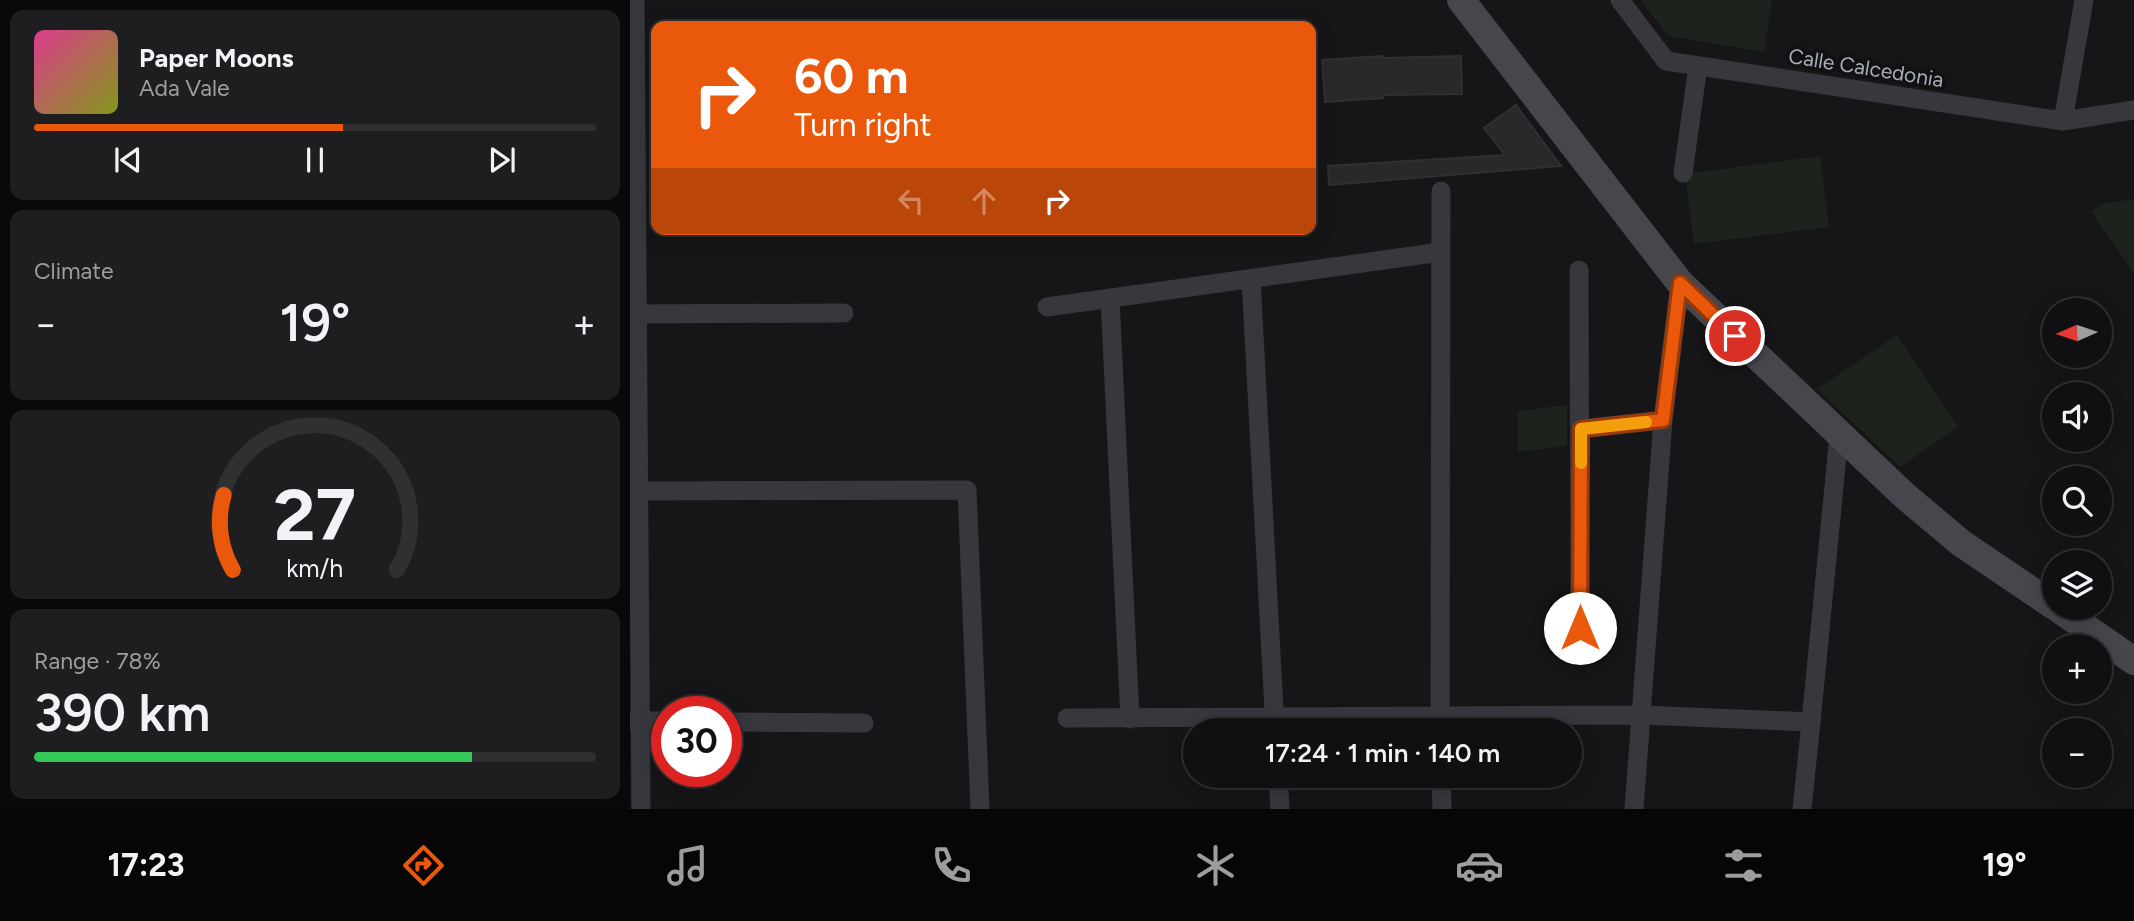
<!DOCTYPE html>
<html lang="en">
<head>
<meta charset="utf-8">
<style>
	body { margin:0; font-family:Figtree,sans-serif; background:#1e1e20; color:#f1f3f6; height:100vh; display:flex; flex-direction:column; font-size:26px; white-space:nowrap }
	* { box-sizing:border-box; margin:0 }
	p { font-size:23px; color:#9c9d9f }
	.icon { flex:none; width:38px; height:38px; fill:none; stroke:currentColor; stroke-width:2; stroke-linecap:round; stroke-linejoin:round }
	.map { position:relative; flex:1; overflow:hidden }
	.sheet { display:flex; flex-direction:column; gap:10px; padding:10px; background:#09090a; width:630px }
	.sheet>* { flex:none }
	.hud { position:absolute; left:21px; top:21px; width:665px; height:214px; border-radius:14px; box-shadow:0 4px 18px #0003,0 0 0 2px #303032; background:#ea580c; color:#fff; overflow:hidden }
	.needle { width:46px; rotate:267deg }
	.buttons { position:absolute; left:1412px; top:298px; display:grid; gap:14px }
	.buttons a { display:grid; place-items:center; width:70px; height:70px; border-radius:50%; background:#101012; box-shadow:0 4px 18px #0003,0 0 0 2px #303032; font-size:35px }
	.speed { position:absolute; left:21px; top:696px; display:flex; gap:14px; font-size:35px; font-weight:700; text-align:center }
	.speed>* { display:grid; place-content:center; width:91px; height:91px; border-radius:50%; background:#101012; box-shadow:0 4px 18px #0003,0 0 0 2px #303032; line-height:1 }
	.speed .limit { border:10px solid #d22; background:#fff; color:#111 }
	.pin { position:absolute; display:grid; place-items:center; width:60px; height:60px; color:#fff; margin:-30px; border:4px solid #fff; border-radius:50%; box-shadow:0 2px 7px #0007 }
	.me { position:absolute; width:77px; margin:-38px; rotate:0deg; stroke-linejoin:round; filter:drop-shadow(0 0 5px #0008) }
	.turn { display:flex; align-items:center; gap:24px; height:147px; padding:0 28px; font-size:32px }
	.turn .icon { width:91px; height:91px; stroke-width:2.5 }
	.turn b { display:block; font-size:49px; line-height:60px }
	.lanes { display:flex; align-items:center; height:66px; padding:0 28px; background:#0003; justify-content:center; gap:35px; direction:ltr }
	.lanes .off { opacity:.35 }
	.big { font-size:52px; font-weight:600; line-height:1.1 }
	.sheet .card { flex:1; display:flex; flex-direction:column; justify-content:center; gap:10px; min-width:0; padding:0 24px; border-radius:14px; background:#1e1e20 }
	.sheet .dial { align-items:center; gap:0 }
	.dial svg { height:182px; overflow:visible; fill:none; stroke:#303032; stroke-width:7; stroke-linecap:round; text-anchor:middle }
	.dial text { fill:#f1f3f6; stroke:none }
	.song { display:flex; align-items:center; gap:21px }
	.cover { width:84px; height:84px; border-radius:10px; background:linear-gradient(135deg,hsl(330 70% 55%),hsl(70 70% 35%)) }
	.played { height:7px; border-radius:4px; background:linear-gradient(90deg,#ea580c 55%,#303032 55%) }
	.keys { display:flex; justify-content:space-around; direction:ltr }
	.heat { display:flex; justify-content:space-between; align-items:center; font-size:38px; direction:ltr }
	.charge { height:10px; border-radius:5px; background:linear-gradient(90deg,#34c759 78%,#303032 0) }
	.trip { position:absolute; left:553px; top:718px; width:399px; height:70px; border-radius:35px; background:#101012; box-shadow:0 4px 18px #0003,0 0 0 2px #303032; font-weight:600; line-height:70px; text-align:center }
	.menu { display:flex; height:112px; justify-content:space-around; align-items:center; background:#060607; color:#9c9d9f }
	.menu .icon { width:49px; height:49px }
	.menu .on { color:#ea580c }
	.menu b { font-size:32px; color:#f1f3f6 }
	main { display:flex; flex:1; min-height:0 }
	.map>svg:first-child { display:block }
	.green { fill:#1c231d }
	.building { fill:#29292c; stroke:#303034; stroke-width:2 }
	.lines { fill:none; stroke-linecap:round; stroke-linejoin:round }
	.street { stroke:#37383d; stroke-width:19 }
	.secondary { stroke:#45474d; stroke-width:28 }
	.route-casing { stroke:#983908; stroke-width:18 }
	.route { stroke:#ea580c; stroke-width:12 }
	.slow { stroke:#f59e0b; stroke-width:12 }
	.labels { text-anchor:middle; stroke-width:7; stroke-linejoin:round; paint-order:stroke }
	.street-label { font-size:21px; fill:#a8adb8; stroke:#111113 }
</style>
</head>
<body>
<main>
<section class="sheet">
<div class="card">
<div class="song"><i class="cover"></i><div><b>Paper Moons</b><p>Ada Vale</p></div></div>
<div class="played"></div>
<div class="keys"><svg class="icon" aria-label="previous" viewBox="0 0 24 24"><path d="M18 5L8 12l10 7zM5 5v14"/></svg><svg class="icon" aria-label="pause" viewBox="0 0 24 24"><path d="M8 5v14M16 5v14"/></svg><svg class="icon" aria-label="next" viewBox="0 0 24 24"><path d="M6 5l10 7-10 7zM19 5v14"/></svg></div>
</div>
<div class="card"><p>Climate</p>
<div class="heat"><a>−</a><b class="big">19°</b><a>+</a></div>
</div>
<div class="card dial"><svg viewBox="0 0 100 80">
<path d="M14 69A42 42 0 1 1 86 69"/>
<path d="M14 69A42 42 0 0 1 10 36" stroke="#ea580c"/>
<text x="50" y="56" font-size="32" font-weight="700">27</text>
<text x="50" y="72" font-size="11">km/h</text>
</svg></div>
<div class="card"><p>Range · 78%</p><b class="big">390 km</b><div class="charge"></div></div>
</section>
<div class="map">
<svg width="1504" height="809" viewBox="0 0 1504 809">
	<rect width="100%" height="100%" fill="#161618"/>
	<path class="green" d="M1011,0H1142L1134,52L1038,36Z
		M1190,156L1199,227L1064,244L1055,174Z
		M1504,199V273L1461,212L1471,204Z
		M1267,335L1328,427L1270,467L1187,389Z
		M937,405V446L888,452V411Z"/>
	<path class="building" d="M753,56V58L831,56L832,94L753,95V98L695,102L692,60Z
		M886,105L931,166L699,185L698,166L875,155L854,128Z"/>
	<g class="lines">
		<path class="street" d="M5,0L11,809
			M990,0L1036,61L1433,121L1504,110
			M1433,121L1454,0
			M1053,173L1068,66
			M949,270L950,628
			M621,279L645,729
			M480,298L500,719
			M417,307L811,252
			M0,314L214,313
			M951,429L1033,420
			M9,491L337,490L350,809
			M437,718L1012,715L1181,722L1209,435
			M0,721H37
			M96,722L234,723
			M810,729L811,191
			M648,775L650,809
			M811,775L812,809
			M1004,809L1033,420L1050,283
			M1172,809L1181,722"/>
		<path class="secondary" d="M831,0L1050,283L1275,496L1331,543L1424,606
			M1426,607L1504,661"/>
	</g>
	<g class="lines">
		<g class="route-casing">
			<path id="route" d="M950,628L951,429L1033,420L1050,283L1105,336"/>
		</g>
		<use href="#route" class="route"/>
		<path class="slow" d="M951,463V429L1016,422"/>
	</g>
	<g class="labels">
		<g class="street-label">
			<text transform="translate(1236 68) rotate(9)" y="7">Calle Calcedonia</text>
		</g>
	</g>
</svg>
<div class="buttons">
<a><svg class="needle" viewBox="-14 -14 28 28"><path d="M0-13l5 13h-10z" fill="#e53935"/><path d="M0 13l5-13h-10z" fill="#9c9d9f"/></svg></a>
<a><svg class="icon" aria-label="sound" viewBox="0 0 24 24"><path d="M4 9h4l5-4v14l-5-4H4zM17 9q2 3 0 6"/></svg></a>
<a><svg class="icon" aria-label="search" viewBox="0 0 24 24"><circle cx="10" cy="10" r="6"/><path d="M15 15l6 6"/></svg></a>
<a><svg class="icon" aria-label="layers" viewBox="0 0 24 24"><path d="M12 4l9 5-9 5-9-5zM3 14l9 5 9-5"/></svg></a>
<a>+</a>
<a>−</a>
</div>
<div class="speed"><div class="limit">30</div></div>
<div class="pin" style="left:1105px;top:336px;background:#d93025"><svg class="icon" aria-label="arrive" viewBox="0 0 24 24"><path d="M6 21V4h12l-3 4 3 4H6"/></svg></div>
<svg class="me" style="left:950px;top:628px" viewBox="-20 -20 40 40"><circle r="19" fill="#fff"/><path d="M0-13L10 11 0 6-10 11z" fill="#ea580c"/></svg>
<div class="trip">17:24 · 1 min · 140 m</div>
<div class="hud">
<div class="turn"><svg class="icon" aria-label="right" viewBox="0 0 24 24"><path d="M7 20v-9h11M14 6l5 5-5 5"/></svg><div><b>60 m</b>Turn right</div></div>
<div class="lanes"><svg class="icon off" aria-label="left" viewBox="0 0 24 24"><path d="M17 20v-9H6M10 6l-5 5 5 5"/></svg><svg class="icon off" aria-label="ahead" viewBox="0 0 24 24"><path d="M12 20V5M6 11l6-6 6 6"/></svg><svg class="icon" aria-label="right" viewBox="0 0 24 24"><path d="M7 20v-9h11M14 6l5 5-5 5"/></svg></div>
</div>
</div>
</main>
<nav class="menu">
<b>17:23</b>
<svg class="icon on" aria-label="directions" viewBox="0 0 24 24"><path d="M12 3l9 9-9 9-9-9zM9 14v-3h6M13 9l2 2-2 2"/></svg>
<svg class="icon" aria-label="music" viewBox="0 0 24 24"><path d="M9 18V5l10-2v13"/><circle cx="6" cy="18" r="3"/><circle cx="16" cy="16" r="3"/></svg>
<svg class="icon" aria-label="phone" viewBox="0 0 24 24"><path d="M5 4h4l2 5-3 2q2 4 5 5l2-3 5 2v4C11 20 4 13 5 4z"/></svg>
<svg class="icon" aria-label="climate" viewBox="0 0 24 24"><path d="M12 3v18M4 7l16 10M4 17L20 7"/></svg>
<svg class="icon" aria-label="car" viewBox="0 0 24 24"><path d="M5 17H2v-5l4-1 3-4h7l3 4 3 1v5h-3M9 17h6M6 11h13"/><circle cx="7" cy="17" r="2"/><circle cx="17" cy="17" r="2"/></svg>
<svg class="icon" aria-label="filters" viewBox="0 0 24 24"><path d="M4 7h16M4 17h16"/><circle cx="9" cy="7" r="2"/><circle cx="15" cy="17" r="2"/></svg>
<b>19°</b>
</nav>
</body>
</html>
